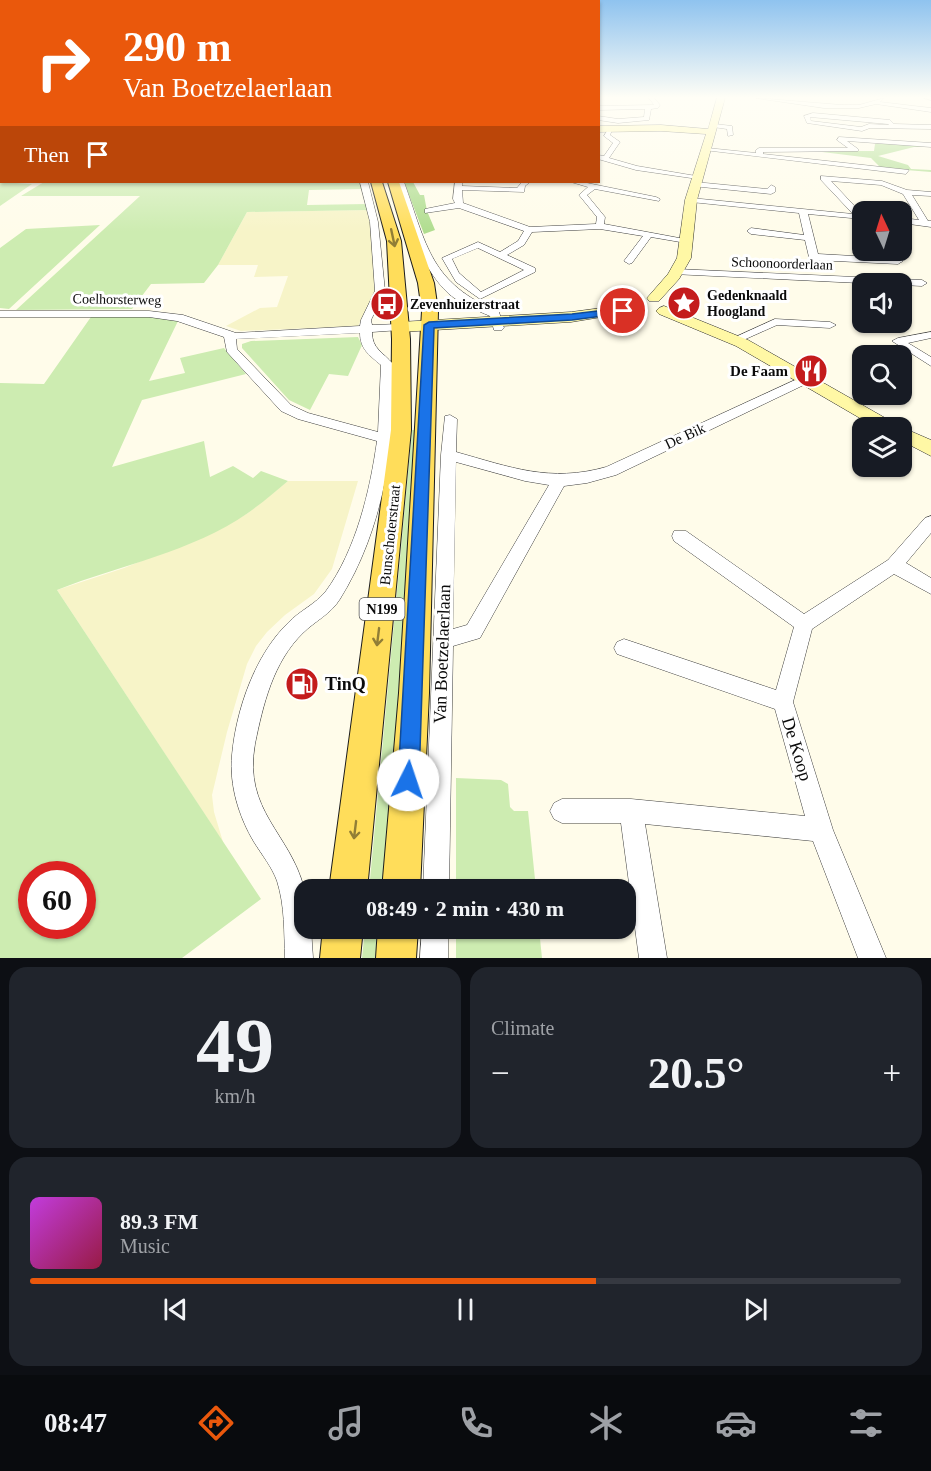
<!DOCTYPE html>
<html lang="en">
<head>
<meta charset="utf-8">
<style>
	body { margin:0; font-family:Georgia,serif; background:#20242c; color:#f1f3f6; height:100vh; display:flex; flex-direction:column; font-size:22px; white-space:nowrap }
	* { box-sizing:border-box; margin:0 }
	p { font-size:20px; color:#9ea1a6 }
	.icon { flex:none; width:33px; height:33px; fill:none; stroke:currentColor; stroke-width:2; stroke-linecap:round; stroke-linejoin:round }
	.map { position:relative; height:958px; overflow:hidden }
	.panel { display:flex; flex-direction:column; gap:9px; padding:9px; background:#0d0f14; flex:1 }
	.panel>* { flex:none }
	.guide { position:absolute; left:0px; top:0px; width:600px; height:183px; box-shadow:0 2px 4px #0004; background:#ea580c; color:#fff; overflow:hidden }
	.needle { width:39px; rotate:356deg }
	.fabs { position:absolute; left:852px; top:201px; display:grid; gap:12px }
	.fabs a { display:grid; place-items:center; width:60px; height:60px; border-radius:12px; background:#171b24; box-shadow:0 2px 4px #0004; font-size:30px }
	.speed { position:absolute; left:18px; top:861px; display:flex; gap:12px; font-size:30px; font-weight:700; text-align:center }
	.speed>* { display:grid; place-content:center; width:78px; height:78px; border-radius:50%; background:#171b24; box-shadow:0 2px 4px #0004; line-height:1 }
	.speed .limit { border:9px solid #d22; background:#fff; color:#111 }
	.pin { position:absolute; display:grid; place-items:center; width:51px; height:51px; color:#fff; margin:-26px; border:3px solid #fff; border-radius:50%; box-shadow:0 2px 6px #0007 }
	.me { position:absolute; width:66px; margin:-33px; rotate:4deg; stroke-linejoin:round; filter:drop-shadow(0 0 4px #0008) }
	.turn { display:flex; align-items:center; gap:21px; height:126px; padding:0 24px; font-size:27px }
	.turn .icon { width:78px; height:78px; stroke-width:2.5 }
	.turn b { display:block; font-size:42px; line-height:51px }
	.then { display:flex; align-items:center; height:57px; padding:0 24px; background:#0003; gap:12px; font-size:22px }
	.big { font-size:45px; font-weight:700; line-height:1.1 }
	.panel .card { flex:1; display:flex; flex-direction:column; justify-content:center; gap:9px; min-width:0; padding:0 21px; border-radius:18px; background:#20242c }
	.panel .dial { align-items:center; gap:0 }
	.dial b { font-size:78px; line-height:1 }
	.song { display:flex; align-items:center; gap:18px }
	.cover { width:72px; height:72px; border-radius:9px; background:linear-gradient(135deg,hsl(290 70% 55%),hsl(340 70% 35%)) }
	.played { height:6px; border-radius:3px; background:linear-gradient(90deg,#ea580c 65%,#363941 65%) }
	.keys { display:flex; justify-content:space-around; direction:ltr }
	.heat { display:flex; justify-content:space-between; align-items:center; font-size:33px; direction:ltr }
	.panel .tiles { flex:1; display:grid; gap:9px; grid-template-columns:1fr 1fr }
	.card:last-child { grid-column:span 2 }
	.trip { position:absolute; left:294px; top:879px; width:342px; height:60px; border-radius:18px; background:#171b24; box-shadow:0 2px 4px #0004; font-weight:700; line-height:60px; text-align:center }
	.menu { display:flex; height:96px; justify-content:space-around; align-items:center; background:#090b0e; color:#9ea1a6 }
	.menu .icon { width:42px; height:42px }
	.menu .active { color:#ea580c }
	.menu b { font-size:27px; color:#f1f3f6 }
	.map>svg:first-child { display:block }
	.farmland { fill:#f7f4c8 }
	.green { fill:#cdecb1; fill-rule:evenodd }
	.forest { fill:#b0dd8f }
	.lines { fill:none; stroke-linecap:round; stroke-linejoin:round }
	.street-casing { stroke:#3e3e3e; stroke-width:1 }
	.secondary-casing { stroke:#2d2d2d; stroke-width:1 }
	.primary-casing { stroke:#1c1c1c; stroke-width:2 }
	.street { fill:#fff; fill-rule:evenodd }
	.secondary { fill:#fff8a5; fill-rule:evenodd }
	.primary { fill:#ffdd5a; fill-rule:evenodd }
	.oneway { stroke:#917e36 }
	.route { fill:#1a73e8; stroke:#114b97; stroke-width:1.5 }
	.labels { text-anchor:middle; stroke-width:6; stroke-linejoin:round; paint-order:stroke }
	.far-street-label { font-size:14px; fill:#0b0b0b; stroke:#fff }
	.far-poi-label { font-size:14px; font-weight:bold; fill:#0b0b0b; stroke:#fff; text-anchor:start }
	.shield { fill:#fff; stroke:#545454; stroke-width:1.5 }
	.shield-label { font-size:14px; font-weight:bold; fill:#0b0b0b }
	.poi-label { font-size:15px; font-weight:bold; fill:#0b0b0b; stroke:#fff; text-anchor:end }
	.street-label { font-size:15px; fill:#0b0b0b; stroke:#fff }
	.near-street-label { font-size:18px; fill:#0b0b0b; stroke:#fff }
	.near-poi-label { font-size:18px; font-weight:bold; fill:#0b0b0b; stroke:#fff; text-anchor:start }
</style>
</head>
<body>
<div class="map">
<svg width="931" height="958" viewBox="0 0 931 958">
	<rect width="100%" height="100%" fill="#fffcea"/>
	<path class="farmland" d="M369,210L376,291L358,326L241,331L226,326L260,308L277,307L288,276L254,277L258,265H218L247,212Z
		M288,481H358L332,569L314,594L285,615L267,632L256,646L247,664L227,732L212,795L214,812L223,842L57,590L124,568L222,528L248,513Z"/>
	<path class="green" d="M0,182L32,184L0,206Z
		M44,182H362L363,189L309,190L307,205L367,204L369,210L247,212L218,265L204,283L151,284L132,309L16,310L140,196H21Z
		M100,225L9,309L0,308V248L26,229Z
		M93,314L140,315L178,321L149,381L185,373L180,358L224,348L246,374L142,400L112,467L204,441L210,477L233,466L253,478L261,471L288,481C275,492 262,503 248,513C192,552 120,565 57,590L261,899L182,958H0V383L44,384ZM32,874H82V926H32Z
		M358,337L362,345L348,376L329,374L310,410L289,400L242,348V344L251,341Z
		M412,430H418L389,889L369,890Z
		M456,778L501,780L508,784L510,807L514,811H528L536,889H456Z
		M365,929H385L383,958H362Z
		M456,929H539L542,958H456Z"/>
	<path class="forest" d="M878,143L931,147H914L878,156L908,165L911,169L931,170V172L881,168L871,158L814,151H874L875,144Z
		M404,182H413L420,195H424L427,211L435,230L424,234Z"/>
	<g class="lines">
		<g class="street-casing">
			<path id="street" d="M649,98H654L660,105L658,108L651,109L649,120L618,123L598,120V116L618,119L644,117L645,109L598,110V106L654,105Z
				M756,98L842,105H859L884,98L880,102L931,108V112L876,104L859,108H824Z
				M924,98H931V100Z
				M813,113L890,120L894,124L931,125V129L870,128L862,131L807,123L804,116ZM810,117L888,124L889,125L869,124L861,127L811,121Z
				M715,124L732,126L733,135L728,136L727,129L713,127Z
				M609,128L612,130L610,135L620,142L609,158L637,166L702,177L698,179L636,170L598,159V155L604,156L613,143L604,136Z
				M839,137L931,143V147L847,141L858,149V151L763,152V154L909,170L906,174L704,150L707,148L756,153V150L759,148H848L837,140Z
				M821,176L882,181L907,190L931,192V196L912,195L928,221H931V227L902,223V218L919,220L903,194L881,185L831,181L862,214V219L808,214L818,254L890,258L884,250H894L903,261L898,264L814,260L809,257L805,240L751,234L747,231L751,228L804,235L799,213L691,202L687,200L691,198L853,214L821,180Z
				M360,182H368L378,222L385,291L371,320L372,325L400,324L406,327L400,330L372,332C372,349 383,352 393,364C397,443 383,530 340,599C331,614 315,621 303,633C273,662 263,705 255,744C243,811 290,833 304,888C307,900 304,916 304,928H311L313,958H285C284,933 285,906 277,881C272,867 262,855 254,842C239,817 229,785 232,755C236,710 255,655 288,623C299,611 316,604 326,591C356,550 370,491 377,441L298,419L281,411L227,352L224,337L177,321L149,317H0V311H149L183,315L236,333L360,326L361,320L375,291L370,222ZM360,333C360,349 369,355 381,365L378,432L308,413L291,405L237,349L236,339Z
				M397,182H404C427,246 430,283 499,312L504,328L502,330H494L490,316C476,310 461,304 449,294C420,267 405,219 397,182Z
				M455,182H462V186L517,188L522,182H530L525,186L524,192L462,190L463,203L530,227L596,224L597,217L579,195L588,187L571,182H582L656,197L660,199L659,201L595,189L587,195L605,217L604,224L690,240L686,243L651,237L632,263L629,264L624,261L643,236L600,229L532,232L524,245L507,255L535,268V272L480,299L456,282L442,258L478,242L500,252L518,241L524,231L459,208L425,213V209L455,203L453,199ZM478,248L524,270L481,292L459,273L452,259Z
				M695,182L767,189L771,185L775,187V192L771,194L692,186Z
				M676,269L922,280L927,283L922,286L673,274L671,272Z
				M775,319L830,322L836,325L830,328L777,325L739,342L735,343L729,340Z
				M931,332V338L908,343L931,357V366L892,341L898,338Z
				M806,375L810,376V382L616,475L587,483L564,486L480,638L453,646L449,890H423L441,455L445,416L450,415L457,419L456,452C510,467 550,483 606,467ZM456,462L525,481L549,485L467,625L453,629Z
				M931,516V533L906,563L931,578V594L894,574L812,629L793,702L833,830L886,958H858L813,841L645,824L667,958H639L621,823H562L554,819L550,811L554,803L562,799H631L805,816L775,709L617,654L614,648L617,642L624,639L776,690L794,627L674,541L672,536L674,531H686L804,614L888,560L925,518Z
				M422,928H448V958H420Z"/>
		</g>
		<g class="secondary-casing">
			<path id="secondary" d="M717,98H725L697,200L691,258L679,279L659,301H649L647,298L668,274L677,258L685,200L706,134L661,131L598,132V126L661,125L708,129Z
				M633,304L640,308L638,311L571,322L400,332L392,327L400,322L571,312Z
				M664,306L748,340L901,427L931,440V456L902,441V428H877L736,346L659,314L656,311L659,308Z"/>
		</g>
		<g class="primary-casing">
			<path id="primary" d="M371,182H382L401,241L410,339L411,430L367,890H329L391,430L392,339L387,241Z
				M388,182H399L434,283L438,311L429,693L420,890H382L399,693L422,311L418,283Z
				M323,928H363L360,958H320Z
				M378,928H418L416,958H376Z"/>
		</g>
		<use href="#street" class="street"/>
		<use href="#secondary" class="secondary"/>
		<use href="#primary" class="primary"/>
	</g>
	<defs><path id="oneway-shaft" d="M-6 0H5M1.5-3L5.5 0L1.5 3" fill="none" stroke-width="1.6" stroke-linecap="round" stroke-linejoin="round" transform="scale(1.5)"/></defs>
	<g class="oneway">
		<use href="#oneway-shaft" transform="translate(393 238) rotate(78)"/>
		<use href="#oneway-shaft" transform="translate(378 637) rotate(97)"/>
		<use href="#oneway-shaft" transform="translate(355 830) rotate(97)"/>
	</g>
	<linearGradient id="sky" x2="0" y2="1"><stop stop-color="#8fc3ef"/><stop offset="0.42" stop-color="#fffef6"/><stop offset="1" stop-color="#fffef6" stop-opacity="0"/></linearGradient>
	<rect width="931" height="232" fill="url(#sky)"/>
	<path class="route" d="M623,308L628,311L626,313L572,320L434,328L419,780L416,788L408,791L401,788L398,780L424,325L429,322L572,314Z"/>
	<defs>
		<g id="sight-disc" transform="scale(1.725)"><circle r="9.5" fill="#c41b1c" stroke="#fff"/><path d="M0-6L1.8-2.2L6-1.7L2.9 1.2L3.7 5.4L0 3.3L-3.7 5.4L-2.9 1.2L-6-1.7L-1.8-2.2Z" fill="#fff"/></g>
		<g id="bus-disc" transform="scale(1.725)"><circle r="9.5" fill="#c41b1c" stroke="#fff"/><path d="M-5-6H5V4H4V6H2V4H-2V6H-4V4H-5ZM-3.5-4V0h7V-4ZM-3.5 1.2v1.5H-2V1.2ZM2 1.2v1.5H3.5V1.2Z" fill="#fff"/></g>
		<g id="restaurant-disc" transform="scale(1.725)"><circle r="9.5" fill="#c41b1c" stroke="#fff"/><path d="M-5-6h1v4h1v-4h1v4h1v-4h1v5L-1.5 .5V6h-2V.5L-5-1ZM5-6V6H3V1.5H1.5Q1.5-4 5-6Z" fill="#fff"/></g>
		<g id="fuel-disc" transform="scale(1.725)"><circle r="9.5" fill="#c41b1c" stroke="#fff"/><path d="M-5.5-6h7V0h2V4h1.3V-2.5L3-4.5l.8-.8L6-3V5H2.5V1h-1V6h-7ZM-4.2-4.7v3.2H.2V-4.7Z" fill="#fff"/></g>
	</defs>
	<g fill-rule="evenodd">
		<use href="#sight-disc" x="684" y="303"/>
		<use href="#bus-disc" x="387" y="304"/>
		<use href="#restaurant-disc" x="811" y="371"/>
		<use href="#fuel-disc" x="302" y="684"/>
	</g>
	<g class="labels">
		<g class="far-street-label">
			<text transform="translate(782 263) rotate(2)" y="5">Schoonoorderlaan</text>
			<text transform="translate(117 299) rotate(1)" y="5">Coelhorsterweg</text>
		</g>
		<g class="far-poi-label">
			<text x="707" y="300">Gedenknaald<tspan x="707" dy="16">Hoogland</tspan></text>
			<text x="410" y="309">Zevenhuizerstraat</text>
		</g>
		<rect class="shield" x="359.5" y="598" width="45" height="22" rx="4.5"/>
		<g class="shield-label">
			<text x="382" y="614">N199</text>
		</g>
		<g class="poi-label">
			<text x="788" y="376">De Faam</text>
		</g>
		<g class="street-label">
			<text transform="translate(685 436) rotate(-25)" y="5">De Bik</text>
			<text transform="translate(390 535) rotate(-84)" y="5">Bunschoterstraat</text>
		</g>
		<g class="near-street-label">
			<text transform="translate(442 654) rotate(-88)" y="6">Van Boetzelaerlaan</text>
			<text transform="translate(797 749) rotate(73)" y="6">De Koop</text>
		</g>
		<g class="near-poi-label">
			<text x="325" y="690">TinQ</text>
		</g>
	</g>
</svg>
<div class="fabs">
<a><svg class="needle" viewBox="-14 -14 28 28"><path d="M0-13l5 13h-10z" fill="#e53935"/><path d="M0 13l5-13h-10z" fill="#9ea1a6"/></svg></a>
<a><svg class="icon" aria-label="sound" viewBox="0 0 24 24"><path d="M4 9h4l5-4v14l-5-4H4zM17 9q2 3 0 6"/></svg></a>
<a><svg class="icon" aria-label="search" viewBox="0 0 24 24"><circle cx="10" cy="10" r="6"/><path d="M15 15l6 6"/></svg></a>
<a><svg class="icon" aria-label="layers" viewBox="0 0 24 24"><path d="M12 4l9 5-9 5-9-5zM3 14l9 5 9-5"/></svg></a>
</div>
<div class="speed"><div class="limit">60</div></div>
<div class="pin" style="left:623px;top:311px;background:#d93025"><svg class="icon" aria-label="arrive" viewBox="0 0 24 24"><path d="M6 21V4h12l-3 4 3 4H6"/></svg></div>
<svg class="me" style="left:408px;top:780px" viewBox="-20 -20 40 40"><circle r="19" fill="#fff"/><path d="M0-13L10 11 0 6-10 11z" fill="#1a73e8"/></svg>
<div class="trip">08:49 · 2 min · 430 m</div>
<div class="guide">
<div class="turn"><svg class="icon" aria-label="right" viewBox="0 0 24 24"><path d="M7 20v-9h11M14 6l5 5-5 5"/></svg><div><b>290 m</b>Van Boetzelaerlaan</div></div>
<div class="then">Then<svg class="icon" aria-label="arrive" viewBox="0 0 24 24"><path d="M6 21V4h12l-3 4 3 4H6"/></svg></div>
</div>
</div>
<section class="panel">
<div class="tiles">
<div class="card dial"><b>49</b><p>km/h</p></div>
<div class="card"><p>Climate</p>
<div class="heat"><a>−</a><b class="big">20.5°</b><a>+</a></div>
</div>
<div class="card">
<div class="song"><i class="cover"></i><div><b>89.3 FM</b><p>Music</p></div></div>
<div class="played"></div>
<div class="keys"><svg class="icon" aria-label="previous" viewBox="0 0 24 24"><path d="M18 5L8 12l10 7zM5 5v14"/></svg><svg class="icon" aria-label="pause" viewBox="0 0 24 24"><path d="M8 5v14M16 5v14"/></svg><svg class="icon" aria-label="next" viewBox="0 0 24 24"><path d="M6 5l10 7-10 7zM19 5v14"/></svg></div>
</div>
</div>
</section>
<nav class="menu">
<b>08:47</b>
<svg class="icon active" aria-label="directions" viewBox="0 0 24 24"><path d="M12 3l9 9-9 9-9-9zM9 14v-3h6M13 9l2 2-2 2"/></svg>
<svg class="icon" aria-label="music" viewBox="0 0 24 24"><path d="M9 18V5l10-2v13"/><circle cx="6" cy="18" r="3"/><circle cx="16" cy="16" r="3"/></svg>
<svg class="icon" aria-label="phone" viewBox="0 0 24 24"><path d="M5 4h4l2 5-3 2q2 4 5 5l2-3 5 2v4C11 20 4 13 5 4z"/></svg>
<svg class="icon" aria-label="climate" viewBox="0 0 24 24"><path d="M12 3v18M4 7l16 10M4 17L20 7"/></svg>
<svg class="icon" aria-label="car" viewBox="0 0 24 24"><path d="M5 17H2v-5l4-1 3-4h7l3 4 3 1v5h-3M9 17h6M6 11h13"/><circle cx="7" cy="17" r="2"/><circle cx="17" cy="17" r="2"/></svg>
<svg class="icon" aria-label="filters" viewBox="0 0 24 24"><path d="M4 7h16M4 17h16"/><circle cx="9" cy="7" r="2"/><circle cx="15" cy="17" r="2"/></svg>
</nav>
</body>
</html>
